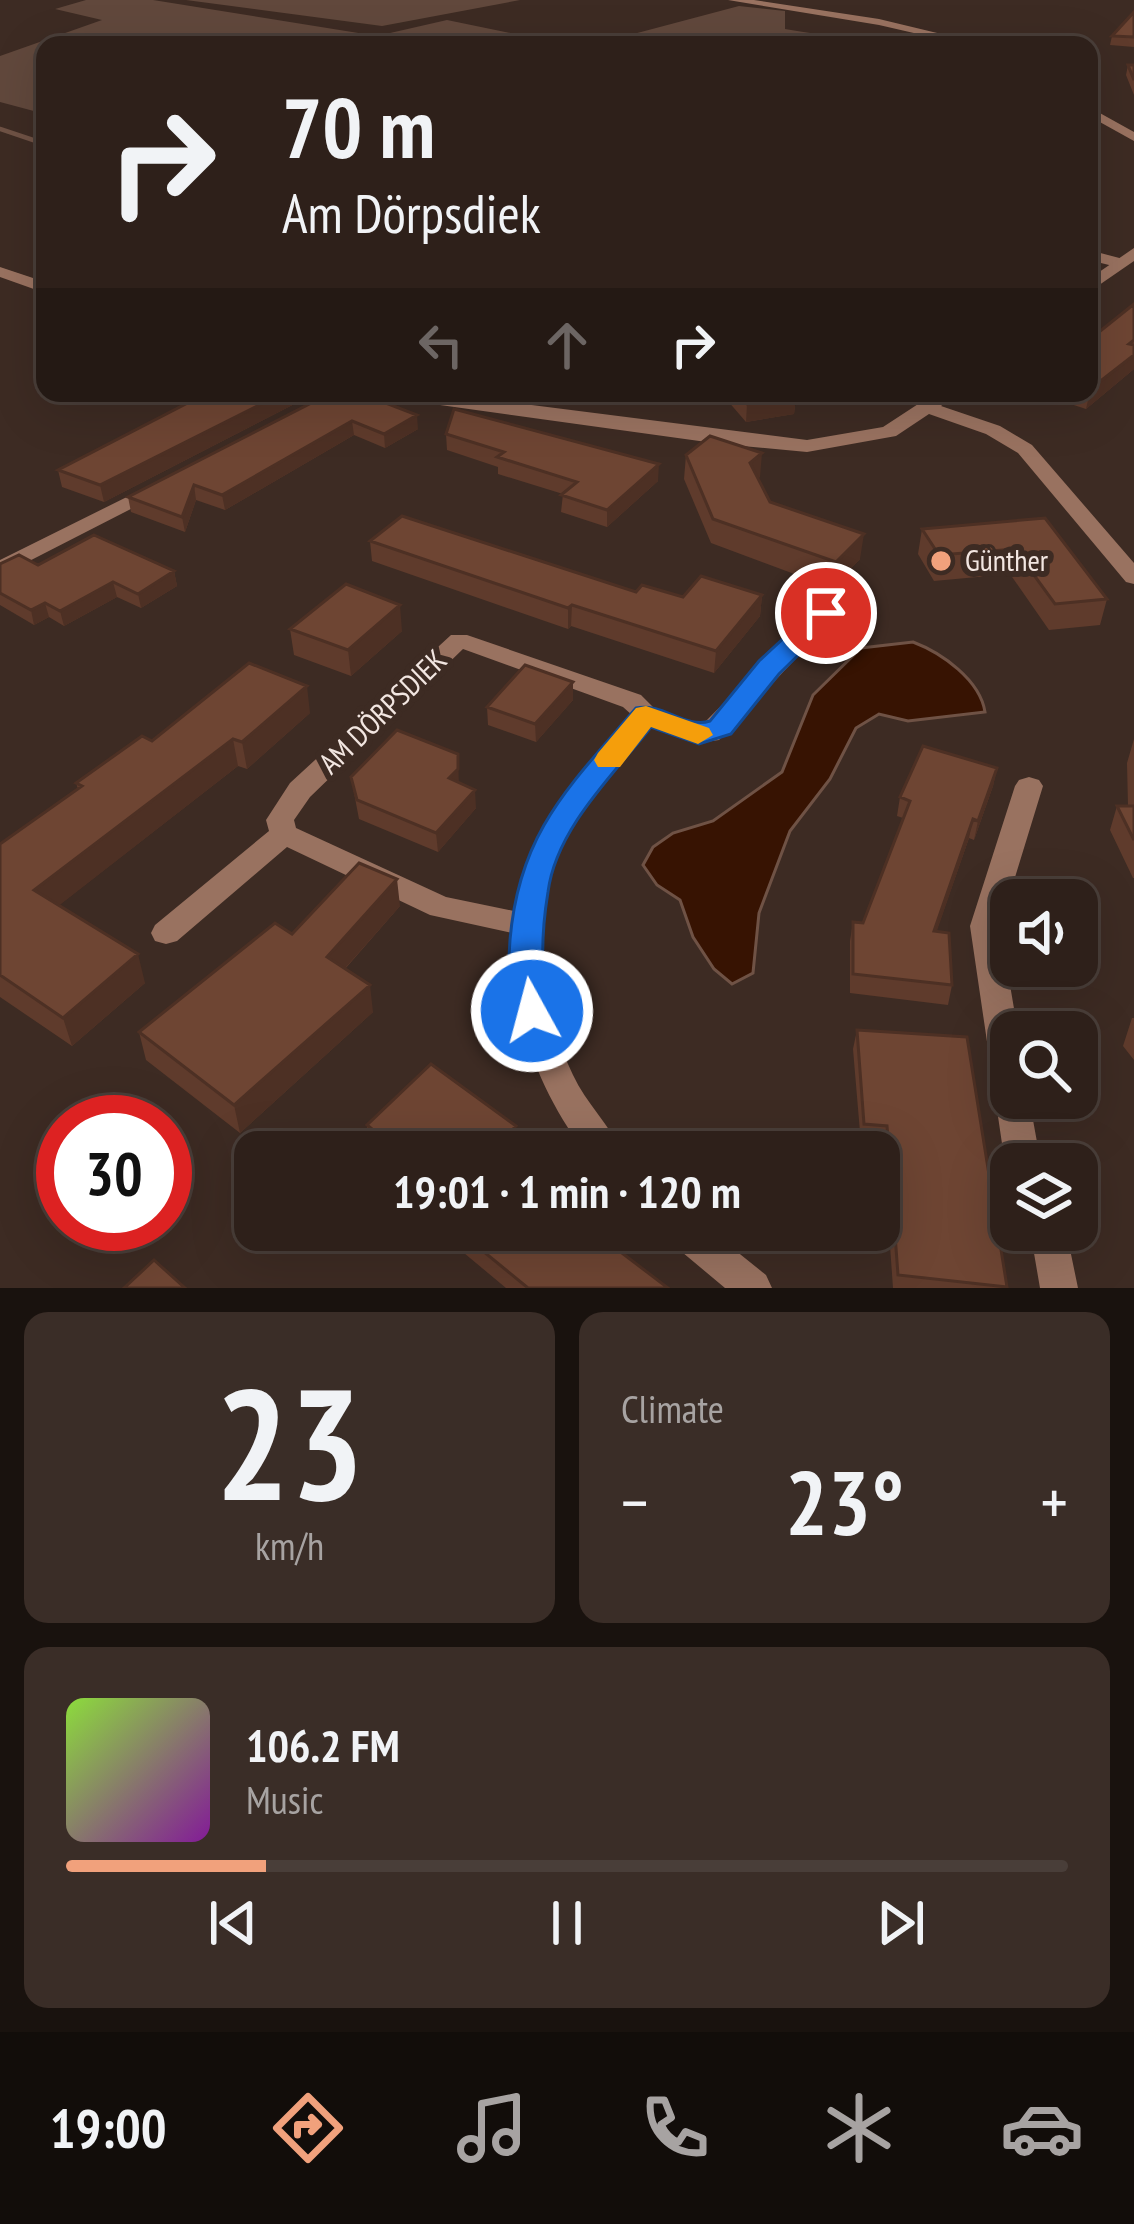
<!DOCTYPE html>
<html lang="en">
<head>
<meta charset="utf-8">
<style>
	body { margin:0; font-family:"PT Sans Narrow",sans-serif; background:#3a2d27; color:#f1f3f6; height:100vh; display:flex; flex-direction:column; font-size:45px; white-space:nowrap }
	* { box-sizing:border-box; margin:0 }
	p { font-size:39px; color:#a7a3a2 }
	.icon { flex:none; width:66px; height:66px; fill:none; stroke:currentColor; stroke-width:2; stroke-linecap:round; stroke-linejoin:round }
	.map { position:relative; height:1288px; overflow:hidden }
	.sheet { display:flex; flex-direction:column; gap:24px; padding:24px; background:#19120e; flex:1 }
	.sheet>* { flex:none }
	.banner { position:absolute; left:36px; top:36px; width:1062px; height:366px; border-radius:24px; box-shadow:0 12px 48px #0002,0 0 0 3px #493e39; background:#2e201a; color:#f1f3f6; overflow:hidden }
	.fabs { position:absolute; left:990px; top:879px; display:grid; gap:24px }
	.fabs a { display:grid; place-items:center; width:108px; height:108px; border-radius:24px; background:#2e201a; box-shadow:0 12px 48px #0002,0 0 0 3px #493e39; font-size:60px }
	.speed { position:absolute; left:36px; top:1095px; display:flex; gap:24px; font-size:60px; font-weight:700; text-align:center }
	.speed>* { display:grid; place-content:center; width:156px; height:156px; border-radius:50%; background:#2e201a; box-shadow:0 12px 48px #0002,0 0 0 3px #493e39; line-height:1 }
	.speed .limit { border:18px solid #d22; background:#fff; color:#111 }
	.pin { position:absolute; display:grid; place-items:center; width:102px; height:102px; color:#fff; margin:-51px; border:6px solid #fff; border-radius:50%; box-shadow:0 3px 12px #0007 }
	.me { position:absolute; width:132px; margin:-66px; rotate:353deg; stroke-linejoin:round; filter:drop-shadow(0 0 9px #0008) }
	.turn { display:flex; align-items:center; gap:42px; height:252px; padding:0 48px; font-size:54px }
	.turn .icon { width:156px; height:156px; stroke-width:2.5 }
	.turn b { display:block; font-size:84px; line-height:102px }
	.lanes { display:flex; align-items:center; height:114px; padding:0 48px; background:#0003; justify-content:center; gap:60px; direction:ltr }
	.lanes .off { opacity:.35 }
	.big { font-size:90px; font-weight:800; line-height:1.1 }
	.sheet .tile { flex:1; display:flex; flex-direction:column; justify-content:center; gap:18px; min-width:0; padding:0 42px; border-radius:24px; background:#3a2d27 }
	.sheet .dial { align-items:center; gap:0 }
	.dial b { font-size:156px; line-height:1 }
	.song { display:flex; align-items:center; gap:36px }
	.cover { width:144px; height:144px; border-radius:18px; background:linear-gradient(135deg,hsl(90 70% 55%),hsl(290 70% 35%)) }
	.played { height:12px; border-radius:6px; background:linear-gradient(90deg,#f1a17c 20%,#493e39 20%) }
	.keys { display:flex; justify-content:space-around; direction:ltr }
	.heat { display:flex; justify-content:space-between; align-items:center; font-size:66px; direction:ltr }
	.sheet .tiles { flex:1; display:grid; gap:24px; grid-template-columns:1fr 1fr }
	.tile:last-child { grid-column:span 2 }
	.trip { position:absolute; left:234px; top:1131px; width:666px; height:120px; border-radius:24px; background:#2e201a; box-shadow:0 12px 48px #0002,0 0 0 3px #493e39; font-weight:800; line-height:120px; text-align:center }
	.dock { display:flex; height:192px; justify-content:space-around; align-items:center; background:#120d0a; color:#a7a3a2 }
	.dock .icon { width:84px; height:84px }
	.dock .active { color:#f1a17c }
	.dock b { font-size:54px; color:#f1f3f6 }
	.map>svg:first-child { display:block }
	.green { fill:#61483c }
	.water { fill:#371302; stroke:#6f5245; stroke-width:3 }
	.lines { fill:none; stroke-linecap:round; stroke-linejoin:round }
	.stream-far1 { stroke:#6f5245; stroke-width:4.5 }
	.stream { stroke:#6f5245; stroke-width:6 }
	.minor { fill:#997260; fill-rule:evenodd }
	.tertiary { fill:#997260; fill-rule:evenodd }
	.wall { fill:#5f3b2c }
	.shaded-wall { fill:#4d3024 }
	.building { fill:#6e4533; stroke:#4d3024; stroke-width:3 }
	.route { fill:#1a73e8; stroke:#114b97; stroke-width:3 }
	.slow { fill:#f59e0b }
	.poi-dot { fill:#f1a17c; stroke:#3d2b23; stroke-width:4.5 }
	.labels { text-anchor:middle; stroke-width:12; stroke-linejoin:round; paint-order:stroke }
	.poi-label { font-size:30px; fill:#f2e6e1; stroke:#3d2b23; text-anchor:start }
	.street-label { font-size:30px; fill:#f2e6e1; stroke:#3d2b23 }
</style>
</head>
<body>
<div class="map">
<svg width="1134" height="1288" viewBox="0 0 1134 1288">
	<rect width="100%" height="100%" fill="#3d2b23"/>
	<path class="green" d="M86,0H153L377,36L447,20L535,38L522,45H45V114L0,102V56L102,20L55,9Z
		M186,0H520L382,26Z
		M739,6L785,11V29C830,37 874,41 919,44C937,45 947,40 965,45H592Z"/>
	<path class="water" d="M913,642C942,653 980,680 985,712L908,721L879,714L856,728L830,779L790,831L759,913L753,973L732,984L714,969L693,937L680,900L657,885L643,865L653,847L673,833L713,821L782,772L813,695L861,648Z"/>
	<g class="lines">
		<path class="stream-far1" d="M796,45L802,43
			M0,129L45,144"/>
		<path class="stream" d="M39,142L45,144"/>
		<path class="minor" d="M728,0H754L879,19L987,45H966L879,25Z
			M1089,107L1134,132V141L1089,116Z
			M1089,250L1127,260L1129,263L1121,268L1089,260Z
			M157,482L167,488L164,492L0,576V560Z
			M826,606L838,613L834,618L719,740L699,743L651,726C623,759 592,790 571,827C528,903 536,999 573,1075C586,1103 609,1124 622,1152H585C536,1087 511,1014 512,933L430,915L287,847L177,941L166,944L155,941L151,933L155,925L269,831L266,820L290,783L451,635H467L641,695L655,709L701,726L818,608ZM463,649L623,707L632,715C580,775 528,831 514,911L446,897L296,828L294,820L310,797Z
			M1029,777L1039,780L1043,786L1000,926L1018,1032H1011V1098H1029L1041,1164H1011V1175L1005,1164L970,926L1015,786L1019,780Z
			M665,1230H710L766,1275L772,1288H725L670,1242Z
			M1030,1230H1066L1078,1288H1040Z"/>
		<path class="tertiary" d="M1134,248V261L1089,292V279Z
			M0,267L45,282V293L0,277Z
			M388,393H438L807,440L883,427L935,393H957L941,406L1000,426L1032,445L1134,563V584L1126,582L1018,453L986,434L929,414L896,436L807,452L721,444L397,399Z"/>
	</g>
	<path class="wall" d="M1134,12V47L1110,45L1112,36Z
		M1128,65H1134V95L1126,75Z
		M1134,304V369L1086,409L1040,394L1089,393V340Z
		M207,393H305L306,398L104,502L62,487L58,470Z
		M588,393H645L633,405Z
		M721,393H793L796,397L794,414L746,422Z
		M329,394L418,429L385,448L354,435L225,510L196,500L185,532L131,512L128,497Z
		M446,434L658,481L607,527L561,512L563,494L498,474V467L447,450Z
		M686,455L760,477L758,478L770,502L860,559L832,588L711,543L684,479Z
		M1045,518L1107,599L1100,625L1049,630L1010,574L934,581L918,554L922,529Z
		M370,541L636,592L683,597L762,595L760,616L714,673L571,626L568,629L372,561Z
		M0,564L174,571L177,586L141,608L117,597L64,626L49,617L34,625L0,605Z
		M290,629L402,631L351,676L294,655Z
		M573,682V700L536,742L488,725L487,707Z
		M310,713L247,769L238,766L59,905L145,983L72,1046L0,997V844L78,789L76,783L152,741Z
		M1134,739V878H1133L1110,830L1117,806H1128L1127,763Z
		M997,768L993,786L974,840L969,838L936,932L952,985L948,1005L850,993V941L853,922L863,923L903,818L897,816L900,797Z
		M351,777L459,783L476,808L438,852L359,819Z
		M400,906L345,969L373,1012L240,1133L146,1060L139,1032L292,934Z
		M1132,1018H1134V1060L1123,1046Z
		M857,1030L967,1037L1007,1288H893L883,1146L861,1144L853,1049Z
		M367,1125L517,1145L510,1152H378L369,1145Z
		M462,1234L625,1242L624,1255L668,1288H506L464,1253Z"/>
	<path class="shaded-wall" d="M1134,355V369L1086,409L1090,391Z
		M283,393H305L306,398L104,502L100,485Z
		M633,393H645L633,405Z
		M796,397L794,414L746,422L747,404Z
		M417,415L418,429L385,448L384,434Z
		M352,421L354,435L225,510L222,495Z
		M762,453L760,477L748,487L750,463Z
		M659,464L658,481L607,527V510Z
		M194,485L196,500L185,532L182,517Z
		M864,534L860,559L832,588L836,562Z
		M174,571L177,586L141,608L138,594Z
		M113,582L117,597L64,626L60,611Z
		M762,595L760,616L714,673L716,651Z
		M45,603L49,617L34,625L31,610Z
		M400,605L402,631L351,676L348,650Z
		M572,605L571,626L568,629V608Z
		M573,682V700L536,742L535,724Z
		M307,686L310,713L247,769L242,742Z
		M233,739L238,766L43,918L34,890Z
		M458,754L459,787L449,778Z
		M997,768L993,786L974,840L978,821Z
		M475,790L476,808L438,852L436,833Z
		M973,819L969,838L930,951L934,931Z
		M397,879L400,906L331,984L327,957Z
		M138,954L145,983L72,1046L63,1018Z
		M370,985L373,1012L240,1133L234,1105Z
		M516,1126L517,1145L510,1152H497V1145Z"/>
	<path class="building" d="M1134,12V37L1112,36Z
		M1128,65H1134V80Z
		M1134,304V340L1129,344L1134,345V355L1089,390V340Z
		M207,393H283L100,485L58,470Z
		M342,393H360L417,415L384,434L352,421L222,495L194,485L182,517L128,497L329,394L335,397Z
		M737,393H793L796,397L747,404Z
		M454,409L659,464L607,510L561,495L577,482L497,457L504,452L446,434Z
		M710,436L762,453L750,463L770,502L864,534L836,562L713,519L686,455Z
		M402,516L636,592L642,585L683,597L701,576L762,595L716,651L572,605L568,608L370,541Z
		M1045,518L1107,599L1055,604L1015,549L939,555L922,529Z
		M94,535L174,571L138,594L113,582L60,611L45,603L31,610L0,593V564L19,555L38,565Z
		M346,584L400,605L348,650L290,629Z
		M249,663L307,686L242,742L233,739L34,890L138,954L63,1018L0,975V844L82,786L76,783L142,736L152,741Z
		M525,665L573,682L535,724L487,707Z
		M397,730L458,754V769L449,778L475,790L436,833L357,800L351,777Z
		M923,746L997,768L978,821L973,819L934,931L949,933L952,985L853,974V922L863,923L910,801L900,797Z
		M1117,806H1134V840Z
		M359,863L397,879L327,957L370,985L234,1105L139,1032L275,923L292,934Z
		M857,1030L967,1037L1007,1287L898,1275L887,1126L864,1124Z
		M431,1064L516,1126L497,1145L505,1152H401L367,1125Z
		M466,1230H609L625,1242L618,1250L668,1288H528L462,1234Z
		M154,1260L185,1288H124Z"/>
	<path class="route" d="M826,605L835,608L839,613L835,619L779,674L731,734L699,744L651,727C613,775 556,829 548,892C544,916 542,944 543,967C545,986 554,1004 545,1022L532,1026L520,1022C507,997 508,966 510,940C519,832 569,787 636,708C662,702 685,729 710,721L759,661L816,608Z"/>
	<path class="slow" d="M646,706L709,728L713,735L698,744L651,727L620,767H598L594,760L598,753L636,708Z"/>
	<circle class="poi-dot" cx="941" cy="561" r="12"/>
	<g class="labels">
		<g class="poi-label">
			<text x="965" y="571">Günther</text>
		</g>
		<g class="street-label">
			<text transform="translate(383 712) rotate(-44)" y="10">AM DÖRPSDIEK</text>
		</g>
	</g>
</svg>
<div class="fabs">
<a><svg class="icon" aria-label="sound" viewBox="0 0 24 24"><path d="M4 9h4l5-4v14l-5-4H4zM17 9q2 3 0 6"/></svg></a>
<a><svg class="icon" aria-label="search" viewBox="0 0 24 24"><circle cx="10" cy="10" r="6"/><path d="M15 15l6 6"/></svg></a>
<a><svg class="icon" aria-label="layers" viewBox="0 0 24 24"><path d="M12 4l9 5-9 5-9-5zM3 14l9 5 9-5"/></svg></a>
</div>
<div class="speed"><div class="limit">30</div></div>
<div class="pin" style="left:826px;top:613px;background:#d93025"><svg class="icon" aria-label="arrive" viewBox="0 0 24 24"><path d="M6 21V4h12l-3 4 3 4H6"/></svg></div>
<svg class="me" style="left:532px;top:1011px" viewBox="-20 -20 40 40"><circle r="17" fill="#1a73e8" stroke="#fff" stroke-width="3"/><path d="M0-11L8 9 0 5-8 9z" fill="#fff"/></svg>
<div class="trip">19:01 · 1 min · 120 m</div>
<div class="banner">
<div class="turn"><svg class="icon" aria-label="right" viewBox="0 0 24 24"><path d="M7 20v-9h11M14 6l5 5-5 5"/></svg><div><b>70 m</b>Am Dörpsdiek</div></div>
<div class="lanes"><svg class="icon off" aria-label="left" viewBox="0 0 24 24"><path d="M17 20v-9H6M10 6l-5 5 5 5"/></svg><svg class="icon off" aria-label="ahead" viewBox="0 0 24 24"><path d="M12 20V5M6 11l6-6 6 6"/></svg><svg class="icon" aria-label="right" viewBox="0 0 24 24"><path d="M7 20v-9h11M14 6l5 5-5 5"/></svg></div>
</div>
</div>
<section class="sheet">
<div class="tiles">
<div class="tile dial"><b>23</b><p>km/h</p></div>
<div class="tile"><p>Climate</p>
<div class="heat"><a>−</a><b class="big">23°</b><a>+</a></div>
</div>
<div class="tile">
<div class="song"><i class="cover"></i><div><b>106.2 FM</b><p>Music</p></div></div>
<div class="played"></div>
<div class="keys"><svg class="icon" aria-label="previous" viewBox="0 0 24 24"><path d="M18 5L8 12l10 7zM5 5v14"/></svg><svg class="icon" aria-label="pause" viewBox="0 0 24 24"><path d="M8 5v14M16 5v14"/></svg><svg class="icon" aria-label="next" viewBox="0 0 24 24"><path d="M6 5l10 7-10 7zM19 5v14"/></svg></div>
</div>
</div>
</section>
<nav class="dock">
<b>19:00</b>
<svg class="icon active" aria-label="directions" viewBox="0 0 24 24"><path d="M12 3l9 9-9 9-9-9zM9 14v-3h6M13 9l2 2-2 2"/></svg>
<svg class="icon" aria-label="music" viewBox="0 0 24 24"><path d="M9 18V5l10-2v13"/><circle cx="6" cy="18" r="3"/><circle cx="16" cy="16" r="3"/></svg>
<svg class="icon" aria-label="phone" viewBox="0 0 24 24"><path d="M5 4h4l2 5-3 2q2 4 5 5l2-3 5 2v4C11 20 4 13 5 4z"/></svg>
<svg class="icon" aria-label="climate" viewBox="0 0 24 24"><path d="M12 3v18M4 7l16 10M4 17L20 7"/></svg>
<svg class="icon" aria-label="car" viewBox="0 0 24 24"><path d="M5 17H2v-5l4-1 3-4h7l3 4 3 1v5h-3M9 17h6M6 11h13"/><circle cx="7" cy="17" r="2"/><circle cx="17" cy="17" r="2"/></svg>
</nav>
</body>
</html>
